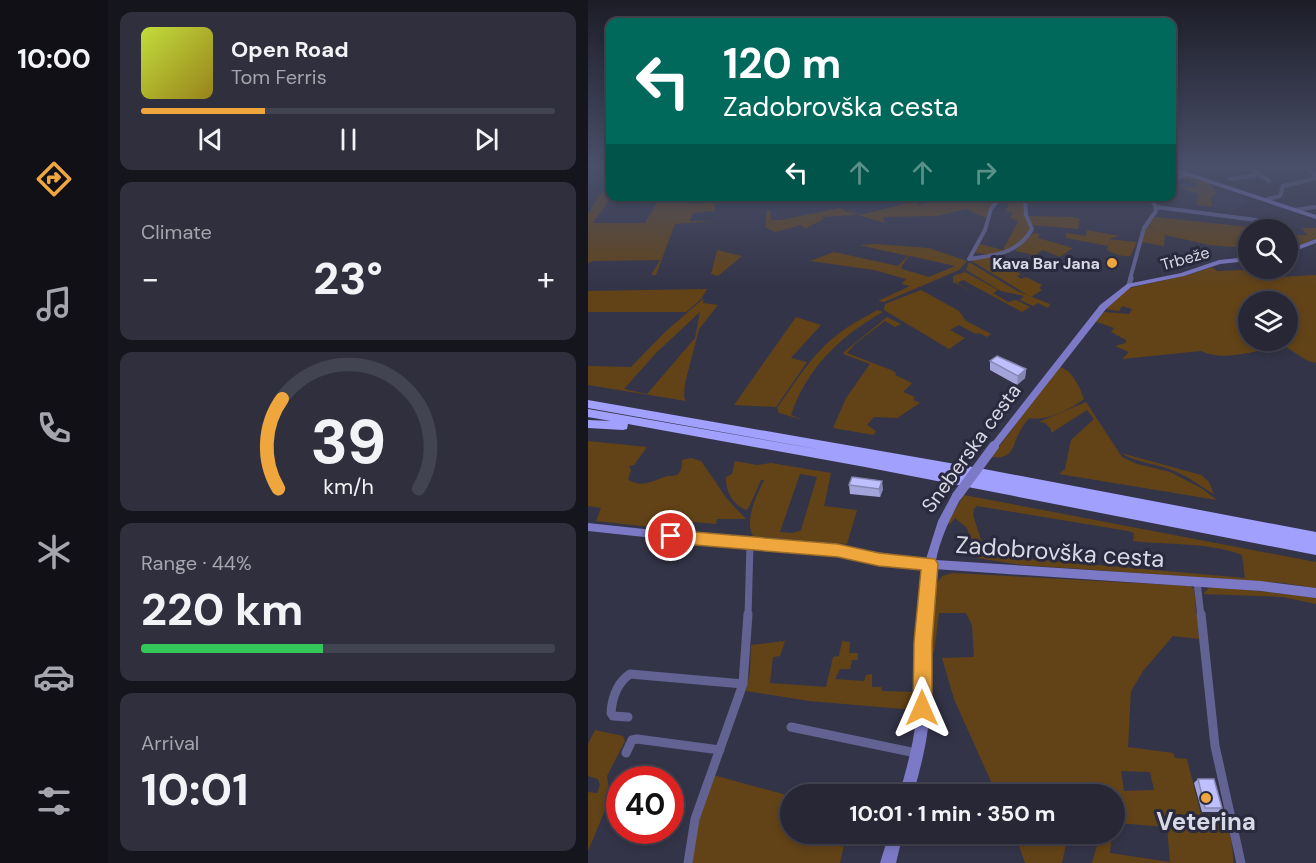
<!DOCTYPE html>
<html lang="en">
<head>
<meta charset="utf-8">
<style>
	body { margin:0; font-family:"DM Sans",sans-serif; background:#2f2f3e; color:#f1f3f6; height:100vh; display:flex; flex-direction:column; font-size:22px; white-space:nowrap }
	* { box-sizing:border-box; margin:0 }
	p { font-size:20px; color:#a4a5ad }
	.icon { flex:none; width:33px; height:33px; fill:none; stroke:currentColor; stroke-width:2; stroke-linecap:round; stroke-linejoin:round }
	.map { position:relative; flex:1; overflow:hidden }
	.details { display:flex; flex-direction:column; gap:12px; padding:12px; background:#15151e; width:480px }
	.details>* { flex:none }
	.guide { position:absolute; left:18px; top:18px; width:570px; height:183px; border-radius:12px; box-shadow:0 3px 9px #0003,0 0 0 2px #434451; background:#00695c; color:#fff; overflow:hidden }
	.tools { position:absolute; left:650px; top:219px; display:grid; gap:12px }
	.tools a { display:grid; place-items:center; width:60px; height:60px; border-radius:50%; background:#272736; box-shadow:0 3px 9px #0003,0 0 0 2px #434451; font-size:30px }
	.speed { position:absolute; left:18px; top:766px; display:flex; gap:12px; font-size:30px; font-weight:700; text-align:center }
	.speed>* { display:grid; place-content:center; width:78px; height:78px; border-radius:50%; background:#272736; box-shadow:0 3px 9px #0003,0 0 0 2px #434451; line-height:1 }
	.speed .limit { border:9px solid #d22; background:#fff; color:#111 }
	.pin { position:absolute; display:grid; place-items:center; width:51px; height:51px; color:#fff; margin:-26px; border:3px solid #fff; border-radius:50%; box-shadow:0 2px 6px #0007 }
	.me { position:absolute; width:66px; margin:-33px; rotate:0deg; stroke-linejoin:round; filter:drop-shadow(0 0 4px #0008) }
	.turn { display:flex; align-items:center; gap:21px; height:126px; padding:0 18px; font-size:27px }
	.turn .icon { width:78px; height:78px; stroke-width:2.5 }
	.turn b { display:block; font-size:42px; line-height:51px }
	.lanes { display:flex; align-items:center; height:57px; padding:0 18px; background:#0003; justify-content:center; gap:30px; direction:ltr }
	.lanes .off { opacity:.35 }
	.big { font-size:45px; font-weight:700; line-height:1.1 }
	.details .widget { flex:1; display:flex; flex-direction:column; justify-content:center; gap:9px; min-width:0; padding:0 21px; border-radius:12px; background:#2f2f3e }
	.details .dial { align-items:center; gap:0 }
	.dial svg { height:156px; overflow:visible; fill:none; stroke:#434451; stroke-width:7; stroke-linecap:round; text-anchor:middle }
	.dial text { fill:#f1f3f6; stroke:none }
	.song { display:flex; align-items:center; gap:18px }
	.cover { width:72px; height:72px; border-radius:9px; background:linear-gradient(135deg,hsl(70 70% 55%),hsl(50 70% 35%)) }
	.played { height:6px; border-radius:3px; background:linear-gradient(90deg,#efa73d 30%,#434451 30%) }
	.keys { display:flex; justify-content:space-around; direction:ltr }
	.heat { display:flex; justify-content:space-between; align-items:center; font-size:33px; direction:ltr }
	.charge { height:9px; border-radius:4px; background:linear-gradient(90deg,#34c759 44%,#434451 0) }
	.trip { position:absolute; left:192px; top:784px; width:345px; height:60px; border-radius:30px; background:#272736; box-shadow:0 3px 9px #0003,0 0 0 2px #434451; font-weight:700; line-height:60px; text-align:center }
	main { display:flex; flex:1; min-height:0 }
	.tabs { display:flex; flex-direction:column; width:108px; justify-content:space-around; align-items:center; background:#101016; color:#a4a5ad }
	.tabs .icon { width:42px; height:42px }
	.tabs .on { color:#efa73d }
	.tabs b { font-size:27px; color:#f1f3f6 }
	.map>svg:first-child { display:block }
	.built { fill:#3a3a55 }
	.green { fill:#624317; fill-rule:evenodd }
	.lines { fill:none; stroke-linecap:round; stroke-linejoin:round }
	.street-far3 { stroke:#636393; stroke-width:4 }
	.street-far2 { stroke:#636393; stroke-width:5 }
	.street-far1 { stroke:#636393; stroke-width:7 }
	.street { stroke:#636393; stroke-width:9 }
	.secondary { fill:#7c7ac6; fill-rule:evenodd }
	.highway { fill:#a2a0fd; fill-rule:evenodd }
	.secondary-bridge { stroke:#7c7ac6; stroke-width:10 }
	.wall { fill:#a3a5da }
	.shaded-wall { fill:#8586b1 }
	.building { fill:#bec0fd; stroke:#8586b1; stroke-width:1.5 }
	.route { fill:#efa73d; stroke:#9b6d28; stroke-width:1.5 }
	.poi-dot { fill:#efa73d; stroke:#2a2a3e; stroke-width:2 }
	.labels { text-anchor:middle; stroke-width:6; stroke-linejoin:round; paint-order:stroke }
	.far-street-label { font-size:16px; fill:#d9d9e6; stroke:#2a2a3e }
	.far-poi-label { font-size:16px; font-weight:bold; fill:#d9d9e6; stroke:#2a2a3e; text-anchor:end }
	.street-label { font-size:20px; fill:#d9d9e6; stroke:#2a2a3e }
	.near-street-label { font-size:24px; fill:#d9d9e6; stroke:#2a2a3e }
	.near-poi-label { font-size:24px; font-weight:bold; fill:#d9d9e6; stroke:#2a2a3e }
</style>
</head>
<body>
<main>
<nav class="tabs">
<b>10:00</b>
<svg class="icon on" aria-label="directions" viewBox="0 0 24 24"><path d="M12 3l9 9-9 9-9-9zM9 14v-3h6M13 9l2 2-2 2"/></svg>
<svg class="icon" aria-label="music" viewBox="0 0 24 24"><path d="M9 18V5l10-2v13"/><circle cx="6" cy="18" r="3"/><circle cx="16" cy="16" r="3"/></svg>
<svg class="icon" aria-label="phone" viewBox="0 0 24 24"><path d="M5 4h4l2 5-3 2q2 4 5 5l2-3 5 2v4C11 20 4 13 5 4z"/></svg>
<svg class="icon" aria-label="climate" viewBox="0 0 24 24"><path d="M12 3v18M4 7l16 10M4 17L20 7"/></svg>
<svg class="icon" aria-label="car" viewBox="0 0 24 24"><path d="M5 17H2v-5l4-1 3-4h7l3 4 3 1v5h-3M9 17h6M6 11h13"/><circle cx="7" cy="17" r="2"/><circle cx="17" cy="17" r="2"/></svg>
<svg class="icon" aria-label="filters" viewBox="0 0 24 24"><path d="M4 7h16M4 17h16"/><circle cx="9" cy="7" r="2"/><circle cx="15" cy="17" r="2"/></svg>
</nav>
<section class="details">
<div class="widget">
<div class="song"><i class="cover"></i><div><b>Open Road</b><p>Tom Ferris</p></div></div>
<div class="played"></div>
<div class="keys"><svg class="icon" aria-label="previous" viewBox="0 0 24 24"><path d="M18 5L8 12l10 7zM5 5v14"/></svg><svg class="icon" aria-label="pause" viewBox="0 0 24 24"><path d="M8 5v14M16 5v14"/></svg><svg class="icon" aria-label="next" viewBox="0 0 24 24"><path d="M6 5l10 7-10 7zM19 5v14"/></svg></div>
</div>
<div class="widget"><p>Climate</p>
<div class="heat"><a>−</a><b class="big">23°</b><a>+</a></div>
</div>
<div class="widget dial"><svg viewBox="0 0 100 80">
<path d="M14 69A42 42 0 1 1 86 69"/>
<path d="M14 69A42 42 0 0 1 16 23" stroke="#efa73d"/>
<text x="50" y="56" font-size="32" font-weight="700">39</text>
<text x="50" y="72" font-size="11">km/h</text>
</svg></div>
<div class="widget"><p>Range · 44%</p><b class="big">220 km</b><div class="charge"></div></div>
<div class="widget"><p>Arrival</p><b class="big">10:01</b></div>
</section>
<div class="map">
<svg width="728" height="863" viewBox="0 0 728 863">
	<rect width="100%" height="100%" fill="#343448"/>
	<path class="built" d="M632,193L649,197L660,201L646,211L626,208L625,199Z"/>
	<path class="green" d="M597,176L623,184L628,193L623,198L624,207L609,205L610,194L586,185L604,188L610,183L594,178Z
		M22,188L19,203L5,223H57L73,196L107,197L106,204L127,202V211L105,213L102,221H126L87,224L68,275H63L72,260L4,261L0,264V214L15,189Z
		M371,197H412L401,209L398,218L378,209L349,216L295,217L297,223L266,214L254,207L272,215L328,201L331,205Z
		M425,197H436V212L443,230C423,257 415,258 386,252L392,244L415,250L430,221L422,218L425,212L417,211Z
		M252,208L266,215L234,217L236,219L217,229L213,225L187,232L177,227L179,210H182L183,220H193Z
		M439,216L486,217L492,219L490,229L444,225Z
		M567,217L681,229L660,230V248L621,245L577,235L576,246L553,242L560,225L570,233L560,224Z
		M714,228H728V239C718,242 708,251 699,242V235H719Z
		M499,230L532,236L520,239L549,242L542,256C534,257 526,254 519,250L520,246L478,238V233L498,236Z
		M445,233L452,234L450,238L485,248L472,257L455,250L447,255L427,251Z
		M288,244L341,248L379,261L371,270L296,302L290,301L322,286L314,284L318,279L286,270L222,261L246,252L310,266L320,256L271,245ZM321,256H323L367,266L341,277L314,269L313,267Z
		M129,250L154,256L130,276L123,274Z
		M406,256H413L407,260L433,274L429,276L433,279L438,277L454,285L451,288L454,290L443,297L382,260Z
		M381,262L429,291L462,304L460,308L450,303L445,306L432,300L436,296L413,291L378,270Z
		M624,267L629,271L679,269L673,277L675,278L728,275V363L718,360L698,347C672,348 638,363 613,351L534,359L541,352L527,346L538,343V340L523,332L526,328L506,321L516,312L541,314L544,309L534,306L531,311L515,309L541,288L600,275ZM660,302H699V340H660Z
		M377,272L410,290L405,293L420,302L428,300L442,307L434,312L375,280L369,283L385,292L365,282V276Z
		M119,289L113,299L98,312H0V291Z
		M333,290L371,311L378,321L403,334L399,337L391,333L388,334L371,325L362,330L377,338L361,349L296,310L297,304Z
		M115,299V303L130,305L111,329L97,383L96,397L98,401L0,385V366L43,367L77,332ZM112,312L107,338L59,394L36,389L68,353Z
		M289,310L295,312C252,336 219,368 203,415L215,420L191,413L189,408C207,383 224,354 249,335C261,325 276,318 289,310Z
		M208,317L233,325L203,358L219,362L188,407L146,405Z
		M299,317L313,324L307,327L297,321L268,343L259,353L303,370L308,373L307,375L324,383L315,392L327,397L325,400L332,403L309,418L286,417L279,425L288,431L286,435L245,428L258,398L282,364L255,354L256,352Z
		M471,367C484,369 492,388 496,399C483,409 457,422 441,418C438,422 434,426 432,431C423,447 427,459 403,457Z
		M498,402L534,457L549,464L582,472L613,488L629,500L471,474L477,469L483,440L506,419L499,410L463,433V429L457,423L451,422Z
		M0,441L59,447L46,465L41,466L43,470L40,479C51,488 64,482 76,477C81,475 87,477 90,474C94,471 94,464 94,460L103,458L113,461L139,499L158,519H129L128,524L106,522L100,531L8,521L13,508L0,506Z
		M533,453L613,475L621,482L626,494C612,486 600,476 584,470C567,463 549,463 533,453Z
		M147,461L169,465L183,463L243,473L236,506L269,510L259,544L165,536C156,520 169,495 176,480H173L161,507L158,510C145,505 137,491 138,477L144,474ZM212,474L229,477L213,530L205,533L192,532Z
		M376,495L728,562V588L695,583L434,565L389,558L379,528L367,518L362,524L359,523ZM389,506L540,531L546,533L545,541C581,545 620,542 654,555L657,578L398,555L385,515L386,509Z
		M365,573L602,586L606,589L611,639L585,636L555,671L543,691L540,747L585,753L587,758L599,759L613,815H634C643,830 645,846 645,863H504L512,834H524L522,853L582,862L579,827L529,823L527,828L526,795H409L366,699L354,658L386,657L384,625L378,613H351L346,652L341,655L347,586L354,576ZM533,771L562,772L566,790L536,791Z
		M628,587L728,597V604L694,597L615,594L621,588Z
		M197,641L192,656L185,657L182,683L238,687L245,657L251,656L254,641L262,642L261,653H270V660H264L262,669H252L247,679L276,681L278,675L284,674V687H293L294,691L328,692L327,710L221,701L158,691L162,672L163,645Z
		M7,730L35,736L37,741L19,776L22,798L0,851V792L9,793L12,785L10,779L0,776V744Z
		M125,775L202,796V834H301L298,845L258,836L252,863H103L108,829Z
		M427,834H480L474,863H437Z"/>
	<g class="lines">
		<path class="street-far3" d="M668,172L681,181
			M642,179L666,176L668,172L663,167
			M584,180L597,175
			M413,196L403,209L397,230L381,259C407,255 430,254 444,229L438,215L437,196
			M519,196L563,200
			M680,199L692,196L695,186L726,179L727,174L718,167
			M568,207L668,220L683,230
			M706,210L728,207
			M542,279L556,228L568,211L567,205L560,196"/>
		<path class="street-far2" d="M541,285L543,278"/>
		<path class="street-far1" d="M609,582L613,616
			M160,616L162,544"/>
		<path class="street" d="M613,614L627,746L653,863
			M40,717L25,716L23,713C24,698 29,683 42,674L155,684
			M203,727L328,753
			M38,753L44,740L49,739L132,750
			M100,863L107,819L155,684L160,614"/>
		<path class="secondary" d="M584,167L728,215V219L584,171Z
			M728,239V243L699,254V250Z
			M660,257V261L632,264L596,276L543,287L518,309L409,448H403L401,446L403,444L512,305L539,284L593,273L631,260Z
			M369,492L373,493L374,496C363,517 353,536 348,560L673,581L728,588V598L673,591L346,569C337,618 343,668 341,718C339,744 332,770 325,795H311C318,770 326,744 328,717C331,668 325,617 336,568L239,553L150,547L0,531V523L150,539L239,545L338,559L350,521L365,493Z
			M301,834H315L308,863H292Z"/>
		<path class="highway" d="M0,400L396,469L728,532V555L277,467L40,424L39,429L35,430L0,428V420L23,421L0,417V409L240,451L0,408Z"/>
		<path class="secondary-bridge" d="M369,496L406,446"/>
	</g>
	<path class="wall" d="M402,361L438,369L437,378L429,385L402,370Z
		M261,485L295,489L292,497L262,494Z
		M610,779L634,808L630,812H614L606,783Z"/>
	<path class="shaded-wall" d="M438,369L437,378L429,385L430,376Z
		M294,481L295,489L292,497L291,489Z"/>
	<path class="building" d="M409,356L438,369L430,376L402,361Z
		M264,477L294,481L291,489L261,485Z
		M610,779H626L634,808H617Z"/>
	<linearGradient id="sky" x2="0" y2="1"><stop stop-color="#1d1d28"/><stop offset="0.58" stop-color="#4a506a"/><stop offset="1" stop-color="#4a506a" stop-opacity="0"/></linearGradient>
	<rect width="728" height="287" fill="url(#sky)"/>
	<path class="route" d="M83,530L250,544L291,553L347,559L350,564L344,642V708L341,715L334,718L328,715L325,708L326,642L333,570L291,566L250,557L83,543L78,541L75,536L78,532Z"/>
	<g class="poi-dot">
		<circle cx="524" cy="263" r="6"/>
		<circle cx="618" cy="798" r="6"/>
	</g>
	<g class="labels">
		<g class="far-street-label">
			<text transform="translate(597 258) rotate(-16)" y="6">Trbeže</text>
		</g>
		<g class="far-poi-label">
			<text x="512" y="269">Kava Bar Jana</text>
		</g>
		<g class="street-label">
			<text transform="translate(383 448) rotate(-54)" y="7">Sneberska cesta</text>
		</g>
		<g class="near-street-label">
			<text transform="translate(472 552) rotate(4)" y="8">Zadobrovška cesta</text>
		</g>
		<g class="near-poi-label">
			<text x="618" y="830">Veterina</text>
		</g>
	</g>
</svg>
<div class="tools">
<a><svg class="icon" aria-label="search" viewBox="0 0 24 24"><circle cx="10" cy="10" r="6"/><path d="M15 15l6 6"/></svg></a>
<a><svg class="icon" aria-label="layers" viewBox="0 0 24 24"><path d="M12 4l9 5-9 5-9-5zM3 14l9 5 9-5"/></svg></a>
</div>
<div class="speed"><div class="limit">40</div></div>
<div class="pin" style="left:83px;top:536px;background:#d93025"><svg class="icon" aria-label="arrive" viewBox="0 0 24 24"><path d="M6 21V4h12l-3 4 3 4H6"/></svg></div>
<svg class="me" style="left:334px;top:708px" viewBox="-20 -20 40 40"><path d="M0-17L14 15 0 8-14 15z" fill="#efa73d" stroke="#fff" stroke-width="4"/></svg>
<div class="trip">10:01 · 1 min · 350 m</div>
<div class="guide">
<div class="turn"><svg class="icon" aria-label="left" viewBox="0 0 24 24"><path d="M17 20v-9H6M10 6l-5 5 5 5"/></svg><div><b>120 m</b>Zadobrovška cesta</div></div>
<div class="lanes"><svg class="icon" aria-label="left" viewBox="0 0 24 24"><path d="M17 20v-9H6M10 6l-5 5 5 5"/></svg><svg class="icon off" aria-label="ahead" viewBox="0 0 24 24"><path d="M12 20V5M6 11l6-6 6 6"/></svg><svg class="icon off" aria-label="ahead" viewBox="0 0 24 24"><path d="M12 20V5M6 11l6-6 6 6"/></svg><svg class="icon off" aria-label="right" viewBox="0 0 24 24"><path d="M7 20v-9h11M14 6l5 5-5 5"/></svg></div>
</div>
</div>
</main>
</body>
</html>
